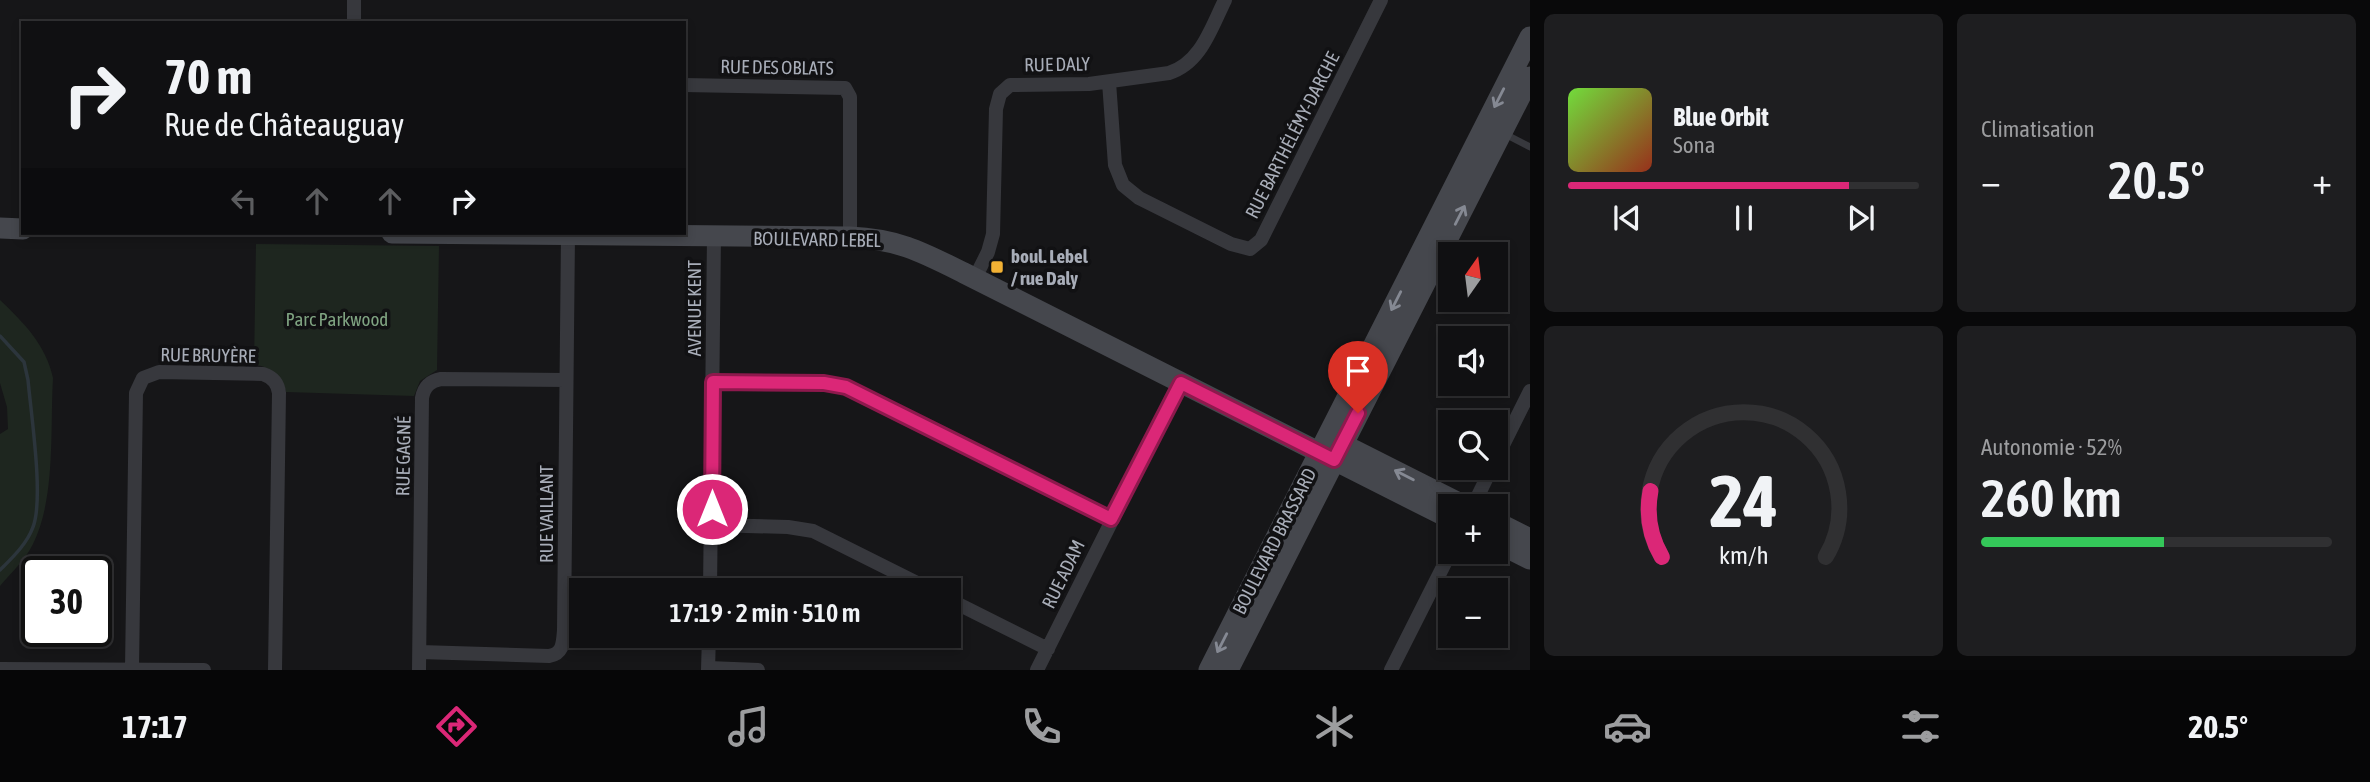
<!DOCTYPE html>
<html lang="fr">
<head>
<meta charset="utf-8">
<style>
	body { margin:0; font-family:"Asap Condensed",sans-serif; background:#1e1e20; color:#f1f3f6; height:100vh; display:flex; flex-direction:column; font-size:26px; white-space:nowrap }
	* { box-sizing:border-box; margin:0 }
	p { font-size:23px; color:#9c9d9f }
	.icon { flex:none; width:38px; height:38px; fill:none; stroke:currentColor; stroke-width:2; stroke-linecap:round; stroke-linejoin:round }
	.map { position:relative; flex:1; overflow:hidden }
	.panel { display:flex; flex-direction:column; gap:14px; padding:14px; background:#09090a; width:840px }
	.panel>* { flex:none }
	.banner { position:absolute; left:21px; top:21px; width:665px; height:214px; border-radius:0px; box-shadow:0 4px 10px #0003,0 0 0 2px #303032; background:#101012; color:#f1f3f6; overflow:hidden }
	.needle { width:46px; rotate:14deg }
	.controls { position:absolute; left:1438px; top:242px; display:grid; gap:14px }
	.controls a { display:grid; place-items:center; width:70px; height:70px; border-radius:0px; background:#101012; box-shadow:0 4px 10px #0003,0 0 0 2px #303032; font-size:35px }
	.speed { position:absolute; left:21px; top:556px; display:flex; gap:14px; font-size:35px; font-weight:700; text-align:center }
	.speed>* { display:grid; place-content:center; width:91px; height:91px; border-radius:50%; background:#101012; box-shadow:0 4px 10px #0003,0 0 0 2px #303032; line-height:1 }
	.speed .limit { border:4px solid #111; border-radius:10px; background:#fff; color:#111 }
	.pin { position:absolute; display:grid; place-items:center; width:60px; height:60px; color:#fff; margin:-72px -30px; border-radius:50% 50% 50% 0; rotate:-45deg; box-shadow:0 0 7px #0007 }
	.pin .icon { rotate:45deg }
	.me { position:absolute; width:77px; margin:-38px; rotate:0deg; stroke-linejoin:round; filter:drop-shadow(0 0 5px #0008) }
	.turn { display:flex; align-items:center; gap:24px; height:147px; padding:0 28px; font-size:32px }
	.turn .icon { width:91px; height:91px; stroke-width:2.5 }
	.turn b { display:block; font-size:49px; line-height:60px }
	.lanes { display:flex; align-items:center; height:66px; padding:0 28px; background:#0003; justify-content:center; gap:35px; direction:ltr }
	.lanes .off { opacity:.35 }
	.big { font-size:52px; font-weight:600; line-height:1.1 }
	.panel .card { flex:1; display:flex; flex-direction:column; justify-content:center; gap:10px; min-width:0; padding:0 24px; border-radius:10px; background:#1e1e20 }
	.panel .dial { align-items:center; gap:0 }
	.dial svg { height:182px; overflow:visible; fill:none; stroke:#303032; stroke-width:7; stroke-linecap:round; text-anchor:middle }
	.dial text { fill:#f1f3f6; stroke:none }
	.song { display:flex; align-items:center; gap:21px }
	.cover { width:84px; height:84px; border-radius:10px; background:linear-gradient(135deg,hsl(100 70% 55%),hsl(10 70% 35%)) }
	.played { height:7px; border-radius:4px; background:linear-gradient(90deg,#db2777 80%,#303032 80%) }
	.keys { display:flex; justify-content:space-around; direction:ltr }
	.heat { display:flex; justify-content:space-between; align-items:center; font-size:38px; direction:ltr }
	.charge { height:10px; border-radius:5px; background:linear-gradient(90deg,#34c759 52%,#303032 0) }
	.panel .tiles { flex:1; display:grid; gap:14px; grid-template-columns:repeat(2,1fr) }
	.trip { position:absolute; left:569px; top:578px; width:392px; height:70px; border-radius:0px; background:#101012; box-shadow:0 4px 10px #0003,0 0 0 2px #303032; font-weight:600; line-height:70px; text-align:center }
	.tabs { display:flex; height:112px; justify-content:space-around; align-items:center; background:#060607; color:#9c9d9f }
	.tabs .icon { width:49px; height:49px }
	.tabs .current { color:#db2777 }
	.tabs b { font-size:32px; color:#f1f3f6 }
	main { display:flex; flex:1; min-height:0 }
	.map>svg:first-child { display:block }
	.green { fill:#1e261f }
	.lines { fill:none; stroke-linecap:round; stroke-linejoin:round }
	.stream { stroke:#2c353c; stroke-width:3.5 }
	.lane { stroke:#37383d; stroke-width:7 }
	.street { stroke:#37383d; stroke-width:14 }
	.secondary { stroke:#45474d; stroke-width:21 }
	.oneway { stroke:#858993 }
	.route-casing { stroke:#8e194d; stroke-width:18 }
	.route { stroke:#db2777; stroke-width:12 }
	.poi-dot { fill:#f2b134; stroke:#111113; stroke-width:2.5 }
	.labels { text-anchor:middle; stroke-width:7; stroke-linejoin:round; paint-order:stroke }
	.street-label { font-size:19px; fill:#a8adb8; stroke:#111113 }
	.poi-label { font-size:19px; font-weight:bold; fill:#a8adb8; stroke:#111113; text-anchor:start }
	.park-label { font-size:19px; fill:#7fa381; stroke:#111113 }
</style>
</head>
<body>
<main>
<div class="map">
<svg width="1530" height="670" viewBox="0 0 1530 670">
	<rect width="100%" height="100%" fill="#161618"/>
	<path class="green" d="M256,244L439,246L437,370L420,381L414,396L286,392C282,376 271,366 254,365Z
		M0,300C24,323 46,345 53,378C50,428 56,498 33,544C26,559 11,573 0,586V434L8,429L7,407L0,383Z"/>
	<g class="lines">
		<path class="stream" d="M0,336L24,362L28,380C31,414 44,499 33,527C27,544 12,558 0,570"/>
		<path class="lane" d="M1503,133L1530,147"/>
		<path class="street" d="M354,23V0
			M1109,82L1115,165L1123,185L1139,198L1231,244L1250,249L1261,240L1381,0
			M684,85L845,88L850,97V237
			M975,278L988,252L993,234L996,109L1000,94L1010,85L1089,84L1169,73C1201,63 1211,28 1225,0
			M713,382L824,383L846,387L1111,519
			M1496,459L1530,391
			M1473,506L1492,467
			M711,525L788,527L813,531L931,590
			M710,590L714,236
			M948,599L1048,649
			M420,652L549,656C563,654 563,643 564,630L568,234
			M709,668L758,670
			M0,669L204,670
			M132,669L136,393L143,378L159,372L263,374C272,377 278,383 279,393L275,670
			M419,670L422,398C424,387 430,381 441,379L566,380
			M708,670L709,635
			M1037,670L1181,383
			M1391,670L1451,551"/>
		<path class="secondary" d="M0,228L23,229
			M392,233L850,237C898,239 922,252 964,273L1451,519
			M1328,451L1354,450L1465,506
			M1496,522L1530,539
			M1496,542L1530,559
			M1209,670L1530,37
			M1228,670L1530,77"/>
	</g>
	<defs><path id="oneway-shaft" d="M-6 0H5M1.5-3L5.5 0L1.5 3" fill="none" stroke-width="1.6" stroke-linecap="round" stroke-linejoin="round" transform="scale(1.75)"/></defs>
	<g class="oneway">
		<use href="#oneway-shaft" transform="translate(1499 98) rotate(117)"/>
		<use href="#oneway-shaft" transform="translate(1460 215) rotate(-63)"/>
		<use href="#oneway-shaft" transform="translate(1396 301) rotate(117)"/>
		<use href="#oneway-shaft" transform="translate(1404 475) rotate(-153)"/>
		<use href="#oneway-shaft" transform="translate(1222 643) rotate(117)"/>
	</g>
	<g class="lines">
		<g class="route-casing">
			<path id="route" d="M712,509L713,382L824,383L846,387L1111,519L1181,383L1334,460L1358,413"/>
		</g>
		<use href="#route" class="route"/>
	</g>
	<rect class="poi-dot" x="990" y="260" width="14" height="14" rx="3.5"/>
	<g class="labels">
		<g class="street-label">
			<text transform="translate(1057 64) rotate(-1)" y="7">RUE DALY</text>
			<text transform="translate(777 67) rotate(1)" y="7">RUE DES OBLATS</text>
			<text transform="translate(1292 135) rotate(-63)" y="7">RUE BARTHÉLÉMY-DARCHE</text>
			<text transform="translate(817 239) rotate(1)" y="7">BOULEVARD LEBEL</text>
			<text transform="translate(694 308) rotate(-90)" y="7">AVENUE KENT</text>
			<text transform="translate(208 355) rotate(1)" y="7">RUE BRUYÈRE</text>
			<text transform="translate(403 456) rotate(-89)" y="7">RUE GAGNÉ</text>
			<text transform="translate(546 514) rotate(-90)" y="7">RUE VAILLANT</text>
			<text transform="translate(1274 541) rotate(-63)" y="7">BOULEVARD BRASSARD</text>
			<text transform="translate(1063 574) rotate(-64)" y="7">RUE ADAM</text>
		</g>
		<g class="poi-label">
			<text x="1011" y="263">boul. Lebel<tspan x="1011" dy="22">/ rue Daly</tspan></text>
		</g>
		<g class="park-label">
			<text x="337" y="326">Parc Parkwood</text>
		</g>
	</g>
</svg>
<div class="controls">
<a><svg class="needle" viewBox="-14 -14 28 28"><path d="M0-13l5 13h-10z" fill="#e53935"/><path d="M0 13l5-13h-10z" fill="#9c9d9f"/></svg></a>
<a><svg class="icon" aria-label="sound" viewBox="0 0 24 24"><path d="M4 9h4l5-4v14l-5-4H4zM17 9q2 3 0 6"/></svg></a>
<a><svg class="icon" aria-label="search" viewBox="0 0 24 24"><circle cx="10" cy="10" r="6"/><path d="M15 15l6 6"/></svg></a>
<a>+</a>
<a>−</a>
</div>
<div class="speed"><div class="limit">30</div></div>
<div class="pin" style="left:1358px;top:413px;background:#d93025"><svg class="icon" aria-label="arrive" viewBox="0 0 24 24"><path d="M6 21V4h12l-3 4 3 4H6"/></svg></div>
<svg class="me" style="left:712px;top:509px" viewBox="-20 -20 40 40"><circle r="17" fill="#db2777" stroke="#fff" stroke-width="3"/><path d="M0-11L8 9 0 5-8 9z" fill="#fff"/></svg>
<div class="trip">17:19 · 2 min · 510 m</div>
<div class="banner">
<div class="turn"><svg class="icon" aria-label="right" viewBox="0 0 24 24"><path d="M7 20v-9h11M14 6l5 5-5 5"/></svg><div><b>70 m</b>Rue de Châteauguay</div></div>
<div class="lanes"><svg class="icon off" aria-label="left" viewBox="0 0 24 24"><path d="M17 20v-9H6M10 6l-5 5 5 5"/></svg><svg class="icon off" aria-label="ahead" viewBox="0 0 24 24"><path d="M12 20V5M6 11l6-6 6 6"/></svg><svg class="icon off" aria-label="ahead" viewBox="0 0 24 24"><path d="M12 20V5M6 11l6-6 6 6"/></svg><svg class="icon" aria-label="right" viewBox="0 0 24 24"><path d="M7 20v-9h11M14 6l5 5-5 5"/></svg></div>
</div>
</div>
<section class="panel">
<div class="tiles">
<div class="card">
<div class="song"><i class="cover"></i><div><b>Blue Orbit</b><p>Sona</p></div></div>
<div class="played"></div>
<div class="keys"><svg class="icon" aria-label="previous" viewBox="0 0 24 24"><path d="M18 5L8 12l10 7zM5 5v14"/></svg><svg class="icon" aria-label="pause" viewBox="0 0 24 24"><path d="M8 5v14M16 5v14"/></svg><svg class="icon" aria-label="next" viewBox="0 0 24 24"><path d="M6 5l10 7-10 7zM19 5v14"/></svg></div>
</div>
<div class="card"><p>Climatisation</p>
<div class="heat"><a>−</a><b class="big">20.5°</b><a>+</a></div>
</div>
<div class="card dial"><svg viewBox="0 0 100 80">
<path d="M14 69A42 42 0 1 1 86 69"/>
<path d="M14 69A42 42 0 0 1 9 40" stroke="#db2777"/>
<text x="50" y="56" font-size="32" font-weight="700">24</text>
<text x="50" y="72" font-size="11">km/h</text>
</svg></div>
<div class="card"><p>Autonomie · 52%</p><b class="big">260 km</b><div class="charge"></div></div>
</div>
</section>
</main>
<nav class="tabs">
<b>17:17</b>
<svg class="icon current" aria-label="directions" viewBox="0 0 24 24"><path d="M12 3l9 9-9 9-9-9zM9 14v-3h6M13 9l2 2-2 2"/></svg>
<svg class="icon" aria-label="music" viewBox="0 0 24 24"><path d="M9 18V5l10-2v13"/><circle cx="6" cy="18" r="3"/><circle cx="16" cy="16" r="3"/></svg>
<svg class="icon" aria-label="phone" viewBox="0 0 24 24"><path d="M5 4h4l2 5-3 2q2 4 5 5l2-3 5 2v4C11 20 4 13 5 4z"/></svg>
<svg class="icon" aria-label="climate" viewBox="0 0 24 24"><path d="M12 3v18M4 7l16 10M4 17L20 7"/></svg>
<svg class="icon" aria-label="car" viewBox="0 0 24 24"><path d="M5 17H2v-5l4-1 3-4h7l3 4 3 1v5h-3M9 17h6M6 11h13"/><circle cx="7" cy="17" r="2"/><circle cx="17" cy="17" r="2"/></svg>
<svg class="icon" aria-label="filters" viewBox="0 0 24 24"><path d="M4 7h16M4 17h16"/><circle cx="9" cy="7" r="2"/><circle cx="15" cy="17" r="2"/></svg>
<b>20.5°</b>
</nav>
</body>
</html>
